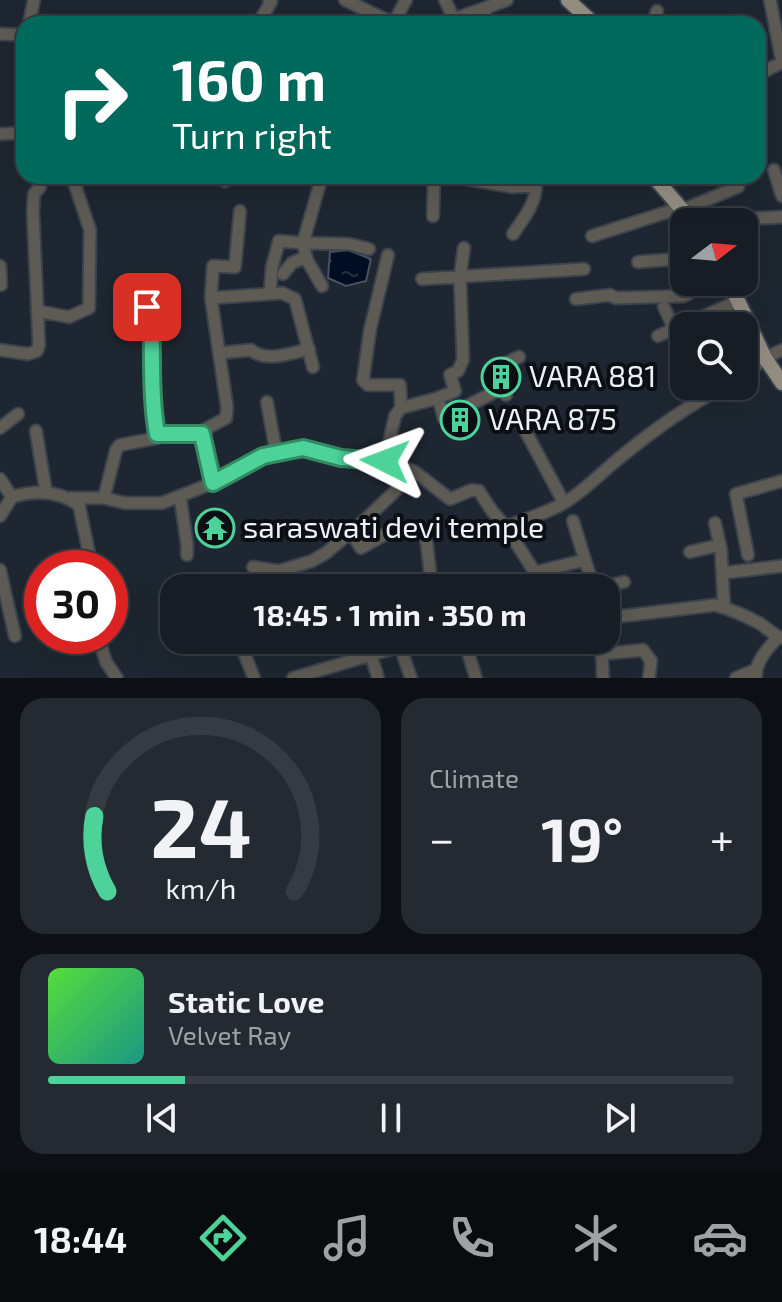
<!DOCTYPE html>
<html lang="en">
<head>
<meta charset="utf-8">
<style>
	body { margin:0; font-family:"Exo 2",sans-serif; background:#232a32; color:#f1f3f6; height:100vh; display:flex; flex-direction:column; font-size:30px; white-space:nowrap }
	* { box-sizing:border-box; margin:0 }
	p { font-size:26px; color:#9ea2a7 }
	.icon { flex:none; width:44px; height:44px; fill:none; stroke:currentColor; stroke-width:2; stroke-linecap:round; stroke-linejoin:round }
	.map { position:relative; height:678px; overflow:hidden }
	.drawer { display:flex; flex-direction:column; gap:20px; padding:20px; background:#0c1014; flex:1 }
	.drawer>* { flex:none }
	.hud { position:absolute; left:16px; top:16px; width:750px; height:168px; border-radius:24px; box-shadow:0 8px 32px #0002,0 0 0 2px #353b42; background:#00695c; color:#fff; overflow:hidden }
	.needle { width:52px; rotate:74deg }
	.fabs { position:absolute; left:670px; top:208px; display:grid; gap:16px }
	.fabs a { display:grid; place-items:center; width:88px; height:88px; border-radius:16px; background:#161d25; box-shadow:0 8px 32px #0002,0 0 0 2px #353b42; font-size:40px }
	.speed { position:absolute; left:24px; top:550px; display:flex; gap:16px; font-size:40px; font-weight:700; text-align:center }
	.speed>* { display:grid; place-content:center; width:104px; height:104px; border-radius:50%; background:#161d25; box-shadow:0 8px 32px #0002,0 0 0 2px #353b42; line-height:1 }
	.speed .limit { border:12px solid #d22; background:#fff; color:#111 }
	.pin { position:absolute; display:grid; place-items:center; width:68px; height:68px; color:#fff; margin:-34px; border-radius:16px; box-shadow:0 4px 12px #0006 }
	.me { position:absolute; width:88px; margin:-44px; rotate:273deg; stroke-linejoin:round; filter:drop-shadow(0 0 6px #0008) }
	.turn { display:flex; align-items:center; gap:28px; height:168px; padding:0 24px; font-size:36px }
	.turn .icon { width:104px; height:104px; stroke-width:2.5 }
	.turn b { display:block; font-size:56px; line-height:68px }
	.big { font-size:60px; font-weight:700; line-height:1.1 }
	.drawer .tile { flex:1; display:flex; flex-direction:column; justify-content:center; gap:12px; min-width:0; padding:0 28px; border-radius:24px; background:#232a32 }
	.drawer .dial { align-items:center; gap:0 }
	.dial svg { height:208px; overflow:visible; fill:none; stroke:#353b42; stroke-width:7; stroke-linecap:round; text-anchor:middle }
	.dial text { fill:#f1f3f6; stroke:none }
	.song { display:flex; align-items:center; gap:24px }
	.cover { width:96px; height:96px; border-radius:12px; background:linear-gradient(135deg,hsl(110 70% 55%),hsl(170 70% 35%)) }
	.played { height:8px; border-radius:4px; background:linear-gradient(90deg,#4dd39a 20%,#353b42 20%) }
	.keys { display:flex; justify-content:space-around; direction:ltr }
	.heat { display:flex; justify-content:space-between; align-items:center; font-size:44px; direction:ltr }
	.drawer .tiles { flex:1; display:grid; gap:20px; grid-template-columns:1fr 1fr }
	.tile:last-child { grid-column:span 2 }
	.trip { position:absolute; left:160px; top:574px; width:460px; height:80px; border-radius:24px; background:#161d25; box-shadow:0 8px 32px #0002,0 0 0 2px #353b42; font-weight:700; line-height:80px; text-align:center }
	.tab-bar { display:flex; height:128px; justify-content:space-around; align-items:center; background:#090c0f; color:#9ea2a7 }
	.tab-bar .icon { width:56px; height:56px }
	.tab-bar .current { color:#4dd39a }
	.tab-bar b { font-size:36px; color:#f1f3f6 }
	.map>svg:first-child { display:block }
	.water { fill:url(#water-ripples); stroke:#465162; stroke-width:2 }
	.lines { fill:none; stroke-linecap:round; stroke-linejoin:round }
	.minor-casing { stroke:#3b434d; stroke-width:15 }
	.major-casing { stroke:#3b434d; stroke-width:18 }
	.minor { stroke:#5e5b55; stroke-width:11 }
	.major { stroke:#958f83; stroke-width:14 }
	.route-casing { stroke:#328964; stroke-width:20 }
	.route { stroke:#4dd39a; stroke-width:14 }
	.labels { text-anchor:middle; stroke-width:8; stroke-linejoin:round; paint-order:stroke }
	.poi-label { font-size:30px; fill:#ebf1f8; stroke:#0b0f14; text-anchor:start }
</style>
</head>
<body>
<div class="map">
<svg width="782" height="678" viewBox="0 0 782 678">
	<defs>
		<pattern id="water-ripples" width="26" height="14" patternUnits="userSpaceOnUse" patternTransform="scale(2)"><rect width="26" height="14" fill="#000c22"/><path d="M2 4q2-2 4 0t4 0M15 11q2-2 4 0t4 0" fill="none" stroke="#253043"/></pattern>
	</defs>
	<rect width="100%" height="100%" fill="#1e2731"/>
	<path class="water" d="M348,250L371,259L366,281L346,286L328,278L330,252Z"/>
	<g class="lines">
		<g class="minor-casing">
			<path id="minor" d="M345,0L393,23
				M445,0L454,19L485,8
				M29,24L34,0
				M258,24L271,2L269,0
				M393,24L406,0
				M486,24L485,8L507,0
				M653,24L657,11
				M0,34L24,35
				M758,75L782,62L770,0
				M0,134L24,133
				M774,170L782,196
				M450,176L512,187L536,185L537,176
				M225,181L226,176
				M682,210L738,187L734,176
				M433,216L434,176
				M712,222L738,219L782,217
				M513,234C523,219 536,204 536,185
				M592,236L680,208
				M638,262L676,259L684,255
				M0,266L1,285
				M283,274L292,263L306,257
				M422,279L584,269
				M322,286L307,260L303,243L349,244L369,249
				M270,293L272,267L279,241L303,243L322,176
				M211,298L282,293L295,299L313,367
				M576,299L610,295L616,298L684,296L695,290V282
				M664,307L674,329
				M37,311L69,317L89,308L90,230L72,176
				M658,336L738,301
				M0,350L28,354L37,351L39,345L33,212L34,194L40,187L41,176
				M219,353L251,350C267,363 291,353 309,349
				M744,375L765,358L782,350
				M502,388L512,379L506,363L519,357
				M438,398L444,418L502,388L506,395
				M267,402L276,452
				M401,408L438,398L455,391L450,375L458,371L463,360L460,276L464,248
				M519,419L564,503
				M0,428L18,414
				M36,431L46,492
				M157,434H202V431L226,418L227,407L211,298L213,266L235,267L240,211
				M202,434L213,483
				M385,461L395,416L401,408L400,385H368L363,380L370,330L388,255
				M0,479L12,497
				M180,496L187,544V555
				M70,498H104L125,503H162L213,483L263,456L303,448L341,458L385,461L402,466L415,472L450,499L472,490L479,491L492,511L506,527C525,519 547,513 564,503C584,491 600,474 617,460C652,431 686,406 726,386
				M104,498L116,450L120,445L157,438C151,397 152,357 151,315L147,307L132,302
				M0,516L12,497C35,490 59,491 79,505L89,553V568
				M573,521L585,560
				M715,523L721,550L724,607
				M506,527L534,571H540L585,560L594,588
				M351,532L361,548L391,531
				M426,537L430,571L429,588
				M690,552L720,545
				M748,555L736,494L782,481
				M253,567L279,571L312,561L326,553L366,519L415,472
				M0,570L15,636
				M722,573L782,566
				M350,588H356
				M598,588L624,582
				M606,618L715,605C729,609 746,616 759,623C767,628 773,635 782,638
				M98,636L106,662L117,678
				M239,640L254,678
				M376,640L379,652
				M464,640L476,678
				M597,640L598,650L602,654L643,650L651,661L649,678
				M400,646L411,678
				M602,654L603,678
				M371,655L378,678
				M293,678L422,640
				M736,678L755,670
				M756,678C755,662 767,649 778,637"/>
		</g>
		<g class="major-casing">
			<path id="major" d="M568,0L594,24
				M653,176L693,222
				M729,282L765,358L782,383"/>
		</g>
		<use href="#minor" class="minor"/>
		<use href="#major" class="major"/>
	</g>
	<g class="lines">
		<g class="route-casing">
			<path id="route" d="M147,307L151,315C153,355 150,394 157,434H202L213,483L263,456L303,448L341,458L385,461"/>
		</g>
		<use href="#route" class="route"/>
	</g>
	<defs>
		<g id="building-ring" transform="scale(2)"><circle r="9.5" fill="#0b0f14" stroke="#4dd39a" stroke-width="1.5"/><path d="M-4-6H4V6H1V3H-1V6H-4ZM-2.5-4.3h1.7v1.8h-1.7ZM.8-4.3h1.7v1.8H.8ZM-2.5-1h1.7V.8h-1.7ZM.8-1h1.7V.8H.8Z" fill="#4dd39a"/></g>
		<g id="temple-ring" transform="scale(2)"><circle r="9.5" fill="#0b0f14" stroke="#4dd39a" stroke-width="1.5"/><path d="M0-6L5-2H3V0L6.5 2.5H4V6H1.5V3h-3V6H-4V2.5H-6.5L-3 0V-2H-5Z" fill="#4dd39a"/></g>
	</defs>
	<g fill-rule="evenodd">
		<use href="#building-ring" x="501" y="377"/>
		<use href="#building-ring" x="460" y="420"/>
		<use href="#temple-ring" x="215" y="528"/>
	</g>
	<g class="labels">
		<g class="poi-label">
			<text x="529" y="387">VARA 881</text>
			<text x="488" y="430">VARA 875</text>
			<text x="243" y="538">saraswati devi temple</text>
		</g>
	</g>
</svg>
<div class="fabs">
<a><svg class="needle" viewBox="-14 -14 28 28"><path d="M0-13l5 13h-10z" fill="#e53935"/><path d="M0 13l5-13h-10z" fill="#9ea2a7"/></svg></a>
<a><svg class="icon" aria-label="search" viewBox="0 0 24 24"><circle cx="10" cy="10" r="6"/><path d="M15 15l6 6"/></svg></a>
</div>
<div class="speed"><div class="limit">30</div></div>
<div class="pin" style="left:147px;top:307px;background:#d93025"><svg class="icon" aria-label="arrive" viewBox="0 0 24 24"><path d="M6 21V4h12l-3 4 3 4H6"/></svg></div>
<svg class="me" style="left:385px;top:461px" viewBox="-20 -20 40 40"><path d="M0-17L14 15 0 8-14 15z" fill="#4dd39a" stroke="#fff" stroke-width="4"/></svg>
<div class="trip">18:45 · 1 min · 350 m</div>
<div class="hud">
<div class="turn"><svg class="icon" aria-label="right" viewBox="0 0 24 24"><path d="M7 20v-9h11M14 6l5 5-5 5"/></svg><div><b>160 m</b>Turn right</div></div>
</div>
</div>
<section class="drawer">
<div class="tiles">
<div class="tile dial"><svg viewBox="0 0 100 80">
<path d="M14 69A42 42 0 1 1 86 69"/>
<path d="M14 69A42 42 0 0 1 9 40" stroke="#4dd39a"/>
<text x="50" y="56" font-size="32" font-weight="700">24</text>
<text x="50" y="72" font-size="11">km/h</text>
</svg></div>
<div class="tile"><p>Climate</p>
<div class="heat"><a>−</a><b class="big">19°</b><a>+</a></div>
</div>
<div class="tile">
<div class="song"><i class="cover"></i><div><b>Static Love</b><p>Velvet Ray</p></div></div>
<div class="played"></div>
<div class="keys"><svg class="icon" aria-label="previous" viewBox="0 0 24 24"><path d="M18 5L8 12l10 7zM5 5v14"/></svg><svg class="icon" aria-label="pause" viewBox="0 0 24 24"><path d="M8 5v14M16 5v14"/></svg><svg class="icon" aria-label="next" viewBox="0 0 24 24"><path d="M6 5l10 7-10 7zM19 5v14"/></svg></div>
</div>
</div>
</section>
<nav class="tab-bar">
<b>18:44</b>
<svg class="icon current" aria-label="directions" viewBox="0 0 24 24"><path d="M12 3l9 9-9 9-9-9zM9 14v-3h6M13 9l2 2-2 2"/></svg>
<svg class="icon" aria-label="music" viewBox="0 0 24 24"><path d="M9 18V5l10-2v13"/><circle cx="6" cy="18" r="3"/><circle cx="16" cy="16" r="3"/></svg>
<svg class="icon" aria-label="phone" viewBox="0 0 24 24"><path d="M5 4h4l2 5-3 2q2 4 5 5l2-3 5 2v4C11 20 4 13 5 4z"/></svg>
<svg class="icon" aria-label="climate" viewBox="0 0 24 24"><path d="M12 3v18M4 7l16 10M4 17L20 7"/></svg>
<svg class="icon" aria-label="car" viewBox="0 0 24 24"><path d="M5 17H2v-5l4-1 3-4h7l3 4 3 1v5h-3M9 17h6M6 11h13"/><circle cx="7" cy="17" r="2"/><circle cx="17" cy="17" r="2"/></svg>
</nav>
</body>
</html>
